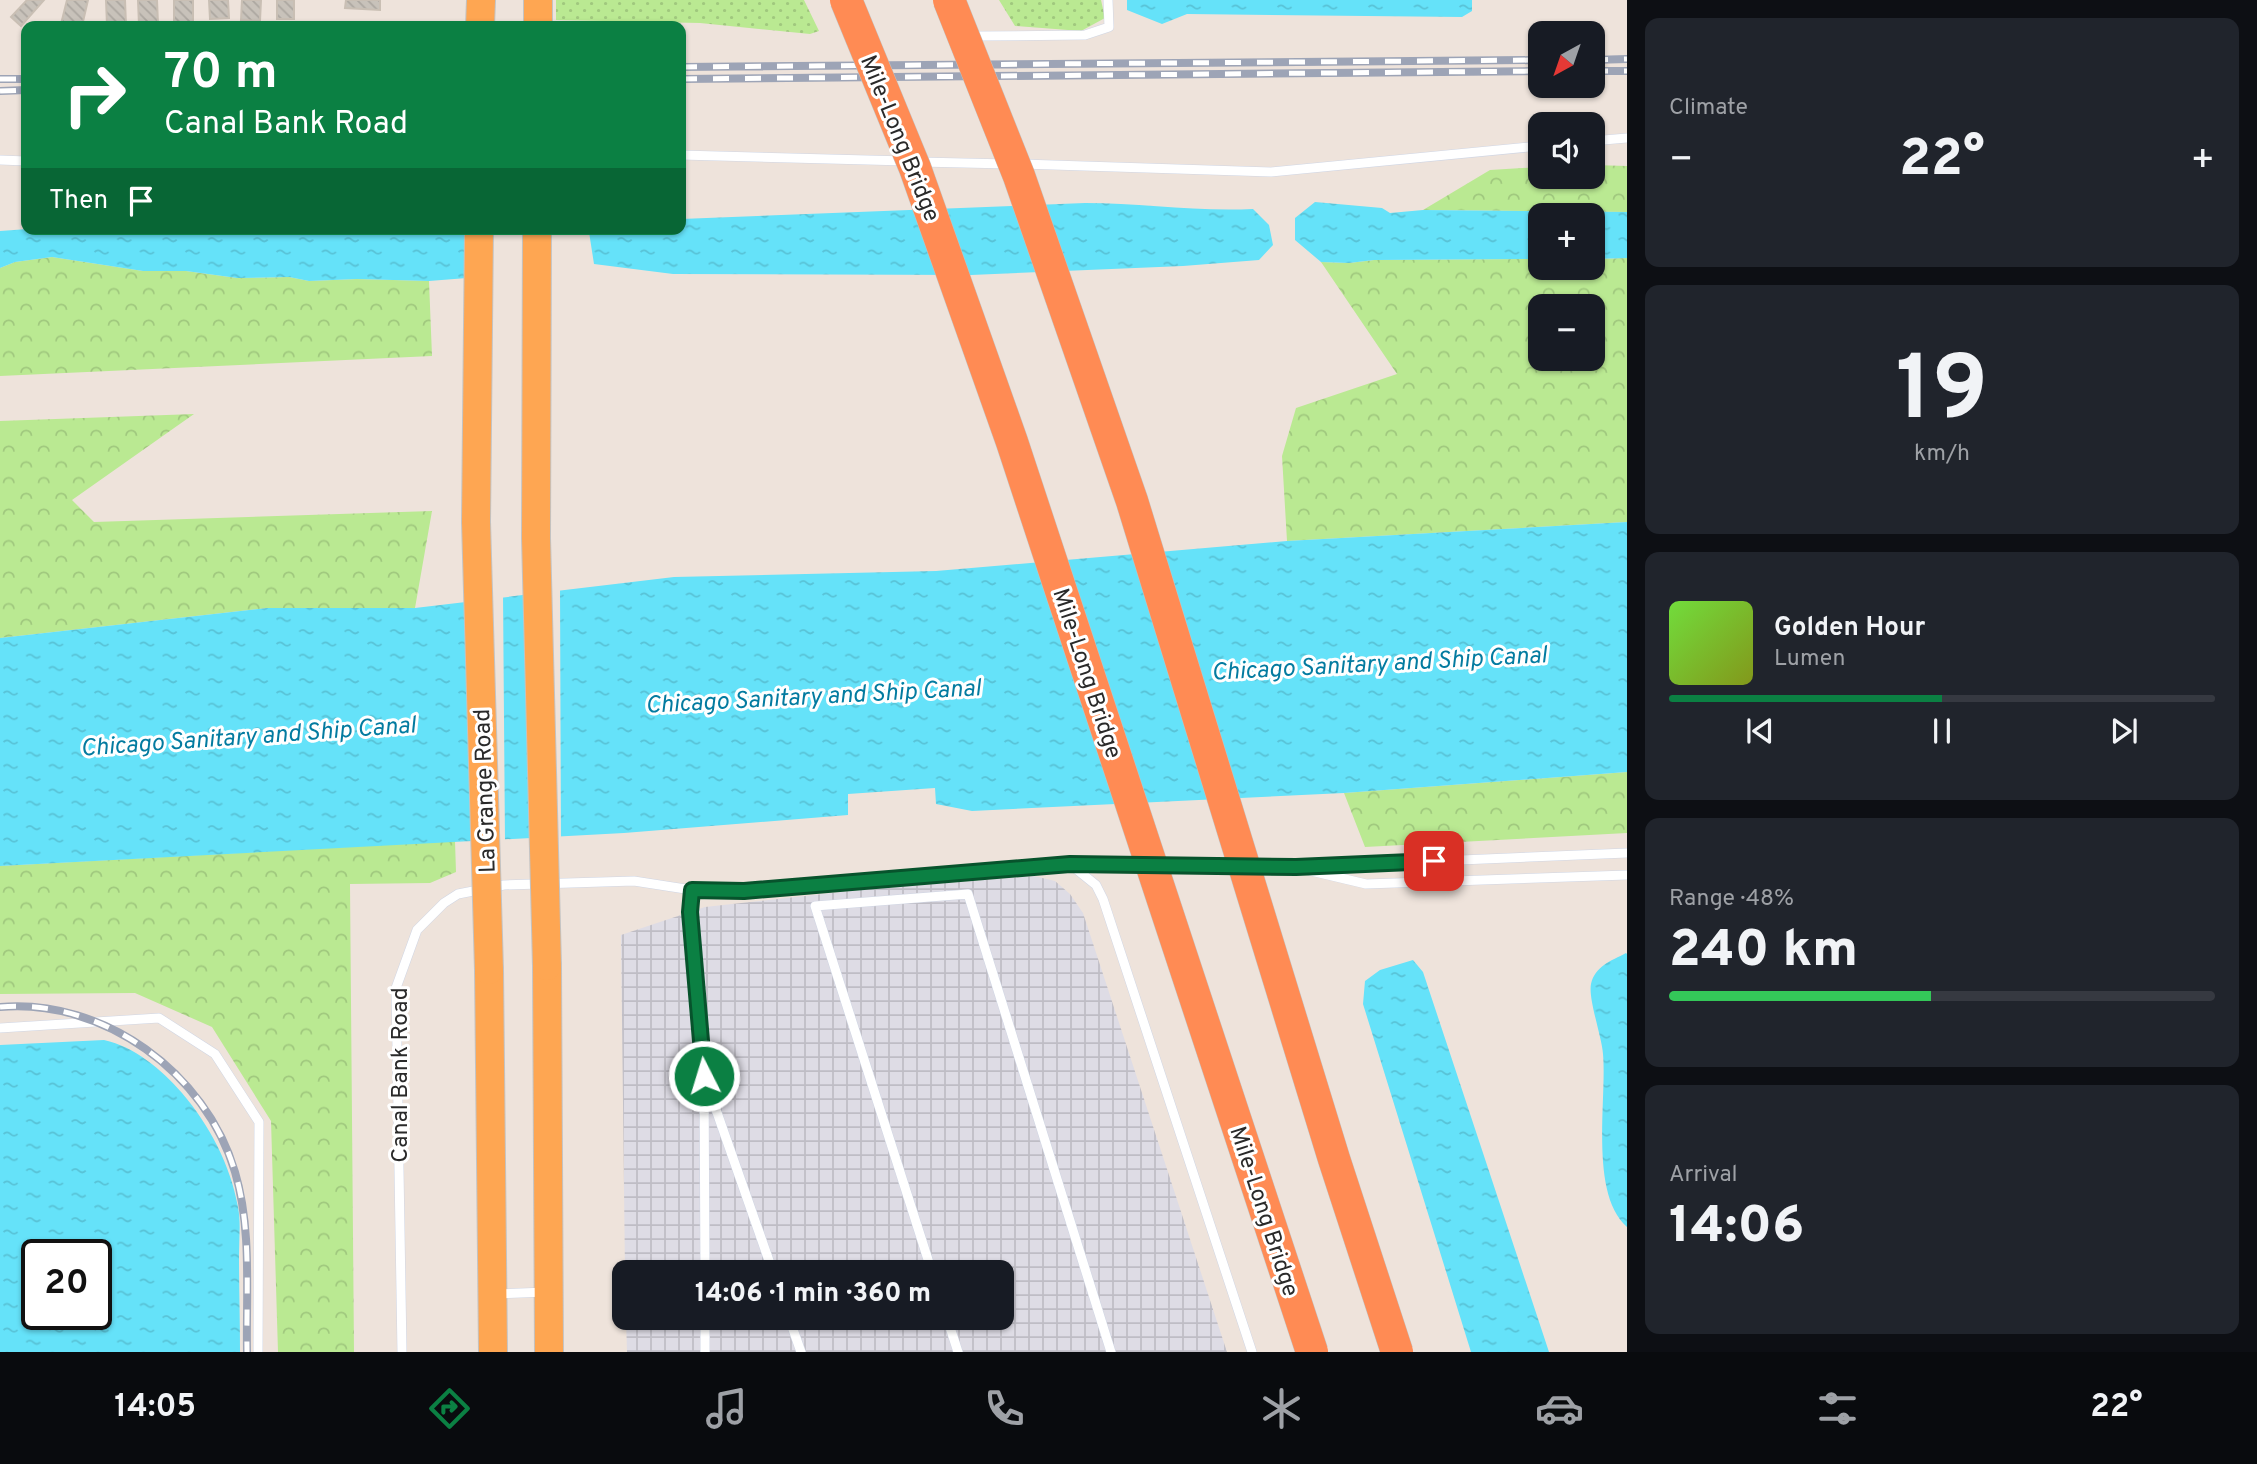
<!DOCTYPE html>
<html lang="en">
<head>
<meta charset="utf-8">
<style>
	body { margin:0; font-family:Overpass,sans-serif; background:#20242c; color:#f1f3f6; height:100vh; display:flex; flex-direction:column; font-size:26px; white-space:nowrap }
	* { box-sizing:border-box; margin:0 }
	p { font-size:23px; color:#9ea1a6 }
	.icon { flex:none; width:38px; height:38px; fill:none; stroke:currentColor; stroke-width:2; stroke-linecap:round; stroke-linejoin:round }
	.map { position:relative; flex:1; overflow:hidden }
	.sheet { display:flex; flex-direction:column; gap:18px; padding:18px; background:#0d0f14; width:630px }
	.sheet>* { flex:none }
	.banner { position:absolute; left:21px; top:21px; width:665px; height:214px; border-radius:14px; box-shadow:0 2px 5px #0004; background:#0b8043; color:#fff; overflow:hidden }
	.needle { width:46px; rotate:220deg }
	.controls { position:absolute; left:1528px; top:21px; display:grid; gap:14px }
	.controls a { display:grid; place-items:center; width:77px; height:77px; border-radius:14px; background:#171b24; box-shadow:0 2px 5px #0004; font-size:35px }
	.speed { position:absolute; left:21px; top:1239px; display:flex; gap:14px; font-size:35px; font-weight:700; text-align:center }
	.speed>* { display:grid; place-content:center; width:91px; height:91px; border-radius:50%; background:#171b24; box-shadow:0 2px 5px #0004; line-height:1 }
	.speed .limit { border:4px solid #111; border-radius:10px; background:#fff; color:#111 }
	.pin { position:absolute; display:grid; place-items:center; width:60px; height:60px; color:#fff; margin:-30px; border-radius:14px; box-shadow:0 4px 10px #0006 }
	.me { position:absolute; width:77px; margin:-38px; rotate:355deg; stroke-linejoin:round; filter:drop-shadow(0 0 5px #0008) }
	.turn { display:flex; align-items:center; gap:24px; height:147px; padding:0 28px; font-size:32px }
	.turn .icon { width:91px; height:91px; stroke-width:2.5 }
	.turn b { display:block; font-size:49px; line-height:60px }
	.then { display:flex; align-items:center; height:66px; padding:0 28px; background:#0003; gap:14px; font-size:26px }
	.big { font-size:52px; font-weight:800; line-height:1.1 }
	.sheet .tile { flex:1; display:flex; flex-direction:column; justify-content:center; gap:10px; min-width:0; padding:0 24px; border-radius:14px; background:#20242c }
	.sheet .dial { align-items:center; gap:0 }
	.dial b { font-size:91px; line-height:1 }
	.song { display:flex; align-items:center; gap:21px }
	.cover { width:84px; height:84px; border-radius:10px; background:linear-gradient(135deg,hsl(100 70% 55%),hsl(70 70% 35%)) }
	.played { height:7px; border-radius:4px; background:linear-gradient(90deg,#0b8043 50%,#363941 50%) }
	.keys { display:flex; justify-content:space-around; direction:ltr }
	.heat { display:flex; justify-content:space-between; align-items:center; font-size:38px; direction:ltr }
	.charge { height:10px; border-radius:5px; background:linear-gradient(90deg,#34c759 48%,#363941 0) }
	.trip { position:absolute; left:612px; top:1260px; width:402px; height:70px; border-radius:14px; background:#171b24; box-shadow:0 2px 5px #0004; font-weight:800; line-height:70px; text-align:center }
	.tab-bar { display:flex; height:112px; justify-content:space-around; align-items:center; background:#090b0e; color:#9ea1a6 }
	.tab-bar .icon { width:49px; height:49px }
	.tab-bar .selected { color:#0b8043 }
	.tab-bar b { font-size:32px; color:#f1f3f6 }
	main { display:flex; flex:1; min-height:0 }
	.map>svg:first-child { display:block }
	.industrial { fill:url(#industrial-grid) }
	.grass { fill:url(#grass-dots) }
	.forest { fill:url(#forest-crowns); fill-rule:evenodd }
	.water { fill:url(#water-ripples); fill-rule:evenodd }
	.pier { fill:#eee3db }
	.building { fill:url(#building-back-hatch); stroke:#c9bfb4; stroke-width:2 }
	.lines { fill:none; stroke-linecap:round; stroke-linejoin:round }
	.service-casing { stroke:#d0d6e4; stroke-width:10 }
	.trunk-casing { stroke:#c3c3c3; stroke-width:30 }
	.service { stroke:#fff; stroke-width:9 }
	.trunk { stroke:#fea652; stroke-width:28 }
	.rail-casing { stroke:#9da4b6; stroke-width:8 }
	.rail { stroke:#fff; stroke-width:5; stroke-dasharray:16; stroke-linecap:butt }
	.trunk-bridge-casing { stroke:#c3c3c3; stroke-width:30; stroke-linecap:butt }
	.motorway-bridge-casing { stroke:#c3c3c3; stroke-width:33; stroke-linecap:butt }
	.trunk-bridge { stroke:#fea652; stroke-width:28 }
	.motorway-bridge { stroke:#ff8b54; stroke-width:32 }
	.route-casing { stroke:#07532c; stroke-width:18 }
	.route { stroke:#0b8043; stroke-width:12 }
	.labels { text-anchor:middle; stroke-width:6; stroke-linejoin:round; paint-order:stroke }
	.street-label { font-size:23px; fill:#2a2a2a; stroke:#fff }
	.water-label { font-size:24px; font-style:italic; fill:#037ba0; stroke:#fff }
</style>
</head>
<body>
<main>
<div class="map">
<svg width="1627" height="1352" viewBox="0 0 1627 1352">
	<defs>
		<pattern id="industrial-grid" width="8" height="8" patternUnits="userSpaceOnUse" patternTransform="scale(1.75)"><rect width="8" height="8" fill="#dedce5"/><path d="M0 4h8M4 0v8" fill="none" stroke="#bfbdc5"/></pattern>
		<pattern id="grass-dots" width="8" height="8" patternUnits="userSpaceOnUse" patternTransform="scale(1.75)"><rect width="8" height="8" fill="#bae992"/><path d="M2 2h.1M6 6h.1" fill="none" stroke="#a0c87e" stroke-width="1.8" stroke-linecap="round"/></pattern>
		<pattern id="forest-crowns" width="20" height="18" patternUnits="userSpaceOnUse" patternTransform="scale(1.75)"><rect width="20" height="18" fill="#bae992"/><path d="M2 6a3 3 0 1 1 6 0M12 15a3 3 0 1 1 6 0" fill="none" stroke="#a0c87e"/></pattern>
		<pattern id="water-ripples" width="26" height="14" patternUnits="userSpaceOnUse" patternTransform="scale(1.75)"><rect width="26" height="14" fill="#65e2f9"/><path d="M2 4q2-2 4 0t4 0M15 11q2-2 4 0t4 0" fill="none" stroke="#58c2d6"/></pattern>
		<pattern id="building-back-hatch" width="6" height="6" patternUnits="userSpaceOnUse" patternTransform="scale(1.75)"><rect width="6" height="6" fill="#c8c2ba"/><path d="M-1 5l2 2M0 0l6 6M5-1l2 2" fill="none" stroke="#aca7a0"/></pattern>
	</defs>
	<rect width="100%" height="100%" fill="#eee3db"/>
	<path class="industrial" d="M1034,876L1055,881L1070,894L1083,913L1227,1352H627L626,1318H1003V1272H625L621,935L705,907L859,890Z"/>
	<path class="grass" d="M556,0H804L819,31L810,34L700,23L556,20Z
		M999,0H1101L1105,18L1081,31L1015,26Z"/>
	<path class="forest" d="M1593,165L1627,166V212L1423,210L1490,170L1540,167V177H1592Z
		M52,257L143,271H186L237,278L289,277L309,281L357,279L429,281L432,356L0,376V268L15,262Z
		M1627,258V522L1287,541L1282,456L1296,408L1397,374L1321,262L1349,263L1374,260L1540,259V268H1592L1593,259ZM1540,306H1592V359H1540Z
		M194,414L72,500L94,522L432,511L415,608H267L0,638V421Z
		M1627,772V833L1365,847L1344,793Z
		M455,841L456,872L430,883L350,884L354,1352H278L271,1121L212,1027L135,993L0,994V866Z"/>
	<path class="water" d="M1127,0H1472V11L1462,17L1187,14L1162,24L1127,10Z
		M1315,202L1382,208L1390,213L1423,210L1627,212V258L1593,259L1592,215H1540V259L1374,260L1349,263L1321,262L1295,240V218Z
		M1085,203C1141,203 1197,212 1253,209L1269,225L1273,245L1259,260L1183,266L971,275L673,274L594,264L589,232L592,229H681V219Z
		M28,229H457L488,247L467,278L429,281L357,279L309,281L289,277L237,278L186,271H143L52,257L15,262L0,268V231Z
		M1627,522V772L1344,793L972,811L936,804L935,788L848,794V815L624,833L0,866V638L267,608H415L674,577L936,571L1287,541Z
		M1626,953L1627,954V1227C1589,1194 1607,1100 1603,1054C1602,1037 1588,999 1591,984C1595,966 1611,961 1626,953Z
		M1413,960L1423,972L1549,1352H1471L1363,1004L1365,981L1380,970Z
		M104,1040C135,1047 161,1069 182,1093C210,1126 230,1164 238,1207C241,1223 239,1239 239,1255C239,1288 240,1320 240,1352H0V1045ZM37,1255H96V1314H37Z"/>
	<path class="pier" d="M560,587L561,840L530,841L527,591Z
		M503,594L505,842L471,844L469,598Z"/>
	<path class="building" d="M27,0H44L21,26L11,17Z
		M67,0H88L82,26L61,24Z
		M106,0H125L126,25H107Z
		M138,0H157L158,24L139,25Z
		M174,0H193V22H174Z
		M209,0H228L229,18L210,19Z
		M242,0H261L260,21L241,20Z
		M277,0H294V19H277Z
		M346,0H380V10L345,8Z"/>
	<g class="lines">
		<g class="service-casing">
			<path id="service" d="M980,36L1085,35L1109,27L1108,0
				M1592,141L1627,138
				M681,155L906,161
				M0,160L26,161
				M920,162L1008,164
				M1022,164L1271,172L1540,146
				M1070,864L1096,885L1103,899L1252,1352
				M1307,870L1366,884L1627,875
				M692,890L690,912L704,1076L705,1272
				M0,1028L159,1018L215,1054L259,1122L258,1352
				M707,1084L773,1272
				M932,1272L815,906L968,894L1111,1352
				M497,1294L546,1292
				M705,1318V1352
				M789,1318L801,1352
				M947,1318L958,1352
				M402,1352L396,988L417,930L444,903L458,894L504,885L634,881L692,890L744,891L1070,864L1295,867L1627,853"/>
		</g>
		<g class="trunk-casing">
			<path id="trunk" d="M480,26L481,0
				M538,26V0
				M547,966L549,1352
				M489,970L493,1352"/>
		</g>
		<use href="#service" class="service"/>
		<use href="#trunk" class="trunk"/>
		<g class="rail-casing">
			<path id="rail" d="M1592,60L1627,59
				M681,67L1540,60
				M1592,71H1627
				M0,79H26
				M681,79L1540,71
				M0,91L26,90
				M0,1007C104,998 206,1073 235,1172C252,1229 246,1293 247,1352"/>
		</g>
		<use href="#rail" class="rail"/>
		<g class="trunk-bridge-casing">
			<path id="trunk-bridge" d="M479,229L476,522L489,970
				M537,229L536,538L547,966"/>
		</g>
		<g class="motorway-bridge-casing">
			<path id="motorway-bridge" d="M846,0L915,168L1012,442L1312,1352
				M949,0L1019,176L1132,501L1334,1159L1397,1352"/>
		</g>
		<use href="#trunk-bridge" class="trunk-bridge"/>
		<use href="#motorway-bridge" class="motorway-bridge"/>
	</g>
	<g class="lines">
		<g class="route-casing">
			<path id="route" d="M704,1076L690,912L692,890L744,891L1070,864L1296,867L1434,861"/>
		</g>
		<use href="#route" class="route"/>
	</g>
	<g class="labels">
		<g class="street-label">
			<text transform="translate(901 138) rotate(68)" y="8">Mile-Long Bridge</text>
			<text transform="translate(1088 673) rotate(72)" y="8">Mile-Long Bridge</text>
			<text transform="translate(484 791) rotate(-92)" y="8">La Grange Road</text>
			<text transform="translate(399 1075) rotate(-90)" y="8">Canal Bank Road</text>
			<text transform="translate(1265 1211) rotate(72)" y="8">Mile-Long Bridge</text>
		</g>
		<g class="water-label">
			<text transform="translate(1379 663) rotate(-3)" y="8">Chicago Sanitary and Ship Canal</text>
			<text transform="translate(813 696) rotate(-3)" y="8">Chicago Sanitary and Ship Canal</text>
			<text transform="translate(248 736) rotate(-4)" y="8">Chicago Sanitary and Ship Canal</text>
		</g>
	</g>
</svg>
<div class="controls">
<a><svg class="needle" viewBox="-14 -14 28 28"><path d="M0-13l5 13h-10z" fill="#e53935"/><path d="M0 13l5-13h-10z" fill="#9ea1a6"/></svg></a>
<a><svg class="icon" aria-label="sound" viewBox="0 0 24 24"><path d="M4 9h4l5-4v14l-5-4H4zM17 9q2 3 0 6"/></svg></a>
<a>+</a>
<a>−</a>
</div>
<div class="speed"><div class="limit">20</div></div>
<div class="pin" style="left:1434px;top:861px;background:#d93025"><svg class="icon" aria-label="arrive" viewBox="0 0 24 24"><path d="M6 21V4h12l-3 4 3 4H6"/></svg></div>
<svg class="me" style="left:704px;top:1076px" viewBox="-20 -20 40 40"><circle r="17" fill="#0b8043" stroke="#fff" stroke-width="3"/><path d="M0-11L8 9 0 5-8 9z" fill="#fff"/></svg>
<div class="trip">14:06 · 1 min · 360 m</div>
<div class="banner">
<div class="turn"><svg class="icon" aria-label="right" viewBox="0 0 24 24"><path d="M7 20v-9h11M14 6l5 5-5 5"/></svg><div><b>70 m</b>Canal Bank Road</div></div>
<div class="then">Then<svg class="icon" aria-label="arrive" viewBox="0 0 24 24"><path d="M6 21V4h12l-3 4 3 4H6"/></svg></div>
</div>
</div>
<section class="sheet">
<div class="tile"><p>Climate</p>
<div class="heat"><a>−</a><b class="big">22°</b><a>+</a></div>
</div>
<div class="tile dial"><b>19</b><p>km/h</p></div>
<div class="tile">
<div class="song"><i class="cover"></i><div><b>Golden Hour</b><p>Lumen</p></div></div>
<div class="played"></div>
<div class="keys"><svg class="icon" aria-label="previous" viewBox="0 0 24 24"><path d="M18 5L8 12l10 7zM5 5v14"/></svg><svg class="icon" aria-label="pause" viewBox="0 0 24 24"><path d="M8 5v14M16 5v14"/></svg><svg class="icon" aria-label="next" viewBox="0 0 24 24"><path d="M6 5l10 7-10 7zM19 5v14"/></svg></div>
</div>
<div class="tile"><p>Range · 48%</p><b class="big">240 km</b><div class="charge"></div></div>
<div class="tile"><p>Arrival</p><b class="big">14:06</b></div>
</section>
</main>
<nav class="tab-bar">
<b>14:05</b>
<svg class="icon selected" aria-label="directions" viewBox="0 0 24 24"><path d="M12 3l9 9-9 9-9-9zM9 14v-3h6M13 9l2 2-2 2"/></svg>
<svg class="icon" aria-label="music" viewBox="0 0 24 24"><path d="M9 18V5l10-2v13"/><circle cx="6" cy="18" r="3"/><circle cx="16" cy="16" r="3"/></svg>
<svg class="icon" aria-label="phone" viewBox="0 0 24 24"><path d="M5 4h4l2 5-3 2q2 4 5 5l2-3 5 2v4C11 20 4 13 5 4z"/></svg>
<svg class="icon" aria-label="climate" viewBox="0 0 24 24"><path d="M12 3v18M4 7l16 10M4 17L20 7"/></svg>
<svg class="icon" aria-label="car" viewBox="0 0 24 24"><path d="M5 17H2v-5l4-1 3-4h7l3 4 3 1v5h-3M9 17h6M6 11h13"/><circle cx="7" cy="17" r="2"/><circle cx="17" cy="17" r="2"/></svg>
<svg class="icon" aria-label="filters" viewBox="0 0 24 24"><path d="M4 7h16M4 17h16"/><circle cx="9" cy="7" r="2"/><circle cx="15" cy="17" r="2"/></svg>
<b>22°</b>
</nav>
</body>
</html>
